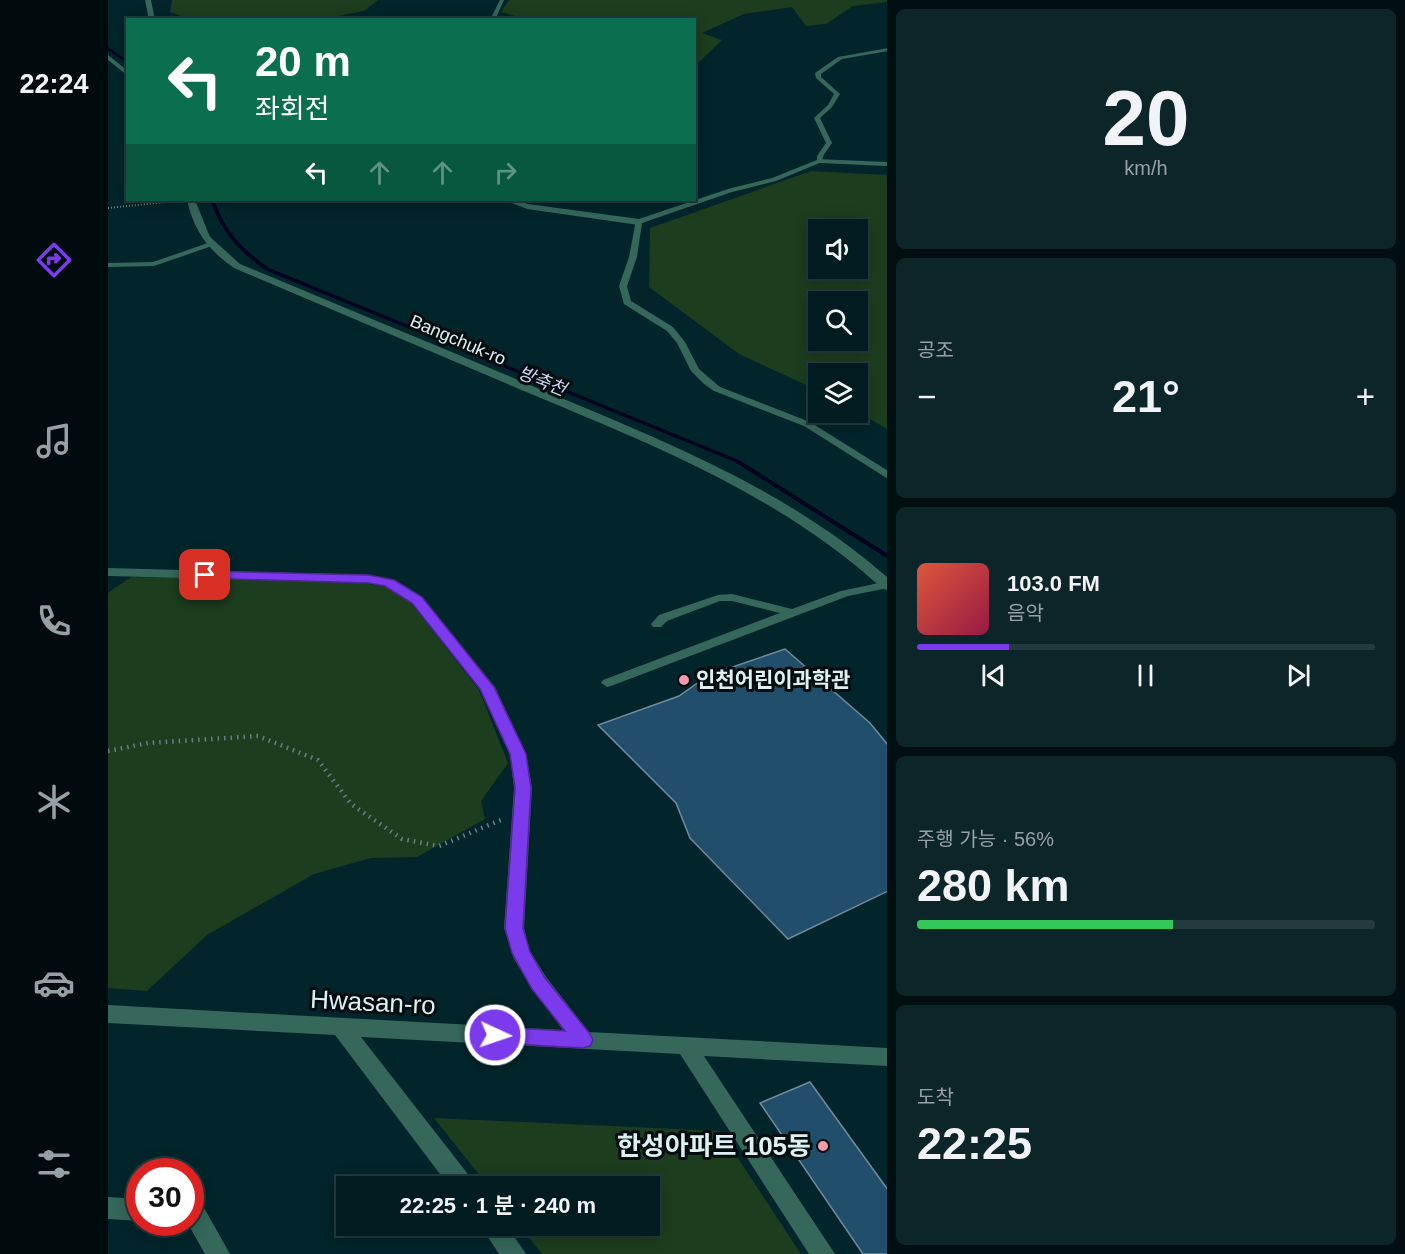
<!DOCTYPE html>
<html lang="ko">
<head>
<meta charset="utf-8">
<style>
	body { margin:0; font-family:Helvetica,"Noto Sans KR",sans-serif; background:#0b2529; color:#f1f3f6; height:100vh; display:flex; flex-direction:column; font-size:22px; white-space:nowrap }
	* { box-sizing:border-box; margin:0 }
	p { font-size:20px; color:#96a1a5 }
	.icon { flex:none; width:33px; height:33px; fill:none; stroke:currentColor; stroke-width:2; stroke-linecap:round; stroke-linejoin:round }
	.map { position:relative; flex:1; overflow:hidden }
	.side { display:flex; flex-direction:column; gap:9px; padding:9px; background:#010f12; width:518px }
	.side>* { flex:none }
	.top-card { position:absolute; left:18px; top:18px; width:570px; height:183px; border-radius:0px; box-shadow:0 3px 15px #0003,0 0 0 2px #233a3e; background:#0b6e4f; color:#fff; overflow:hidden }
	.fabs { position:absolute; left:700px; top:219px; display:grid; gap:12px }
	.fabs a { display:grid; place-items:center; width:60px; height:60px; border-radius:0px; background:#011c20; box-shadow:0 3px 15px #0003,0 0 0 2px #233a3e; font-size:30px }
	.speed { position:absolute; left:18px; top:1158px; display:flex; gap:12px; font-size:30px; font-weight:700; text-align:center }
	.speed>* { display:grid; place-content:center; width:78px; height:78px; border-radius:50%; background:#011c20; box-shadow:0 3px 15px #0003,0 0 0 2px #233a3e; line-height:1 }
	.speed .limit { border:9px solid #d22; background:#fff; color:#111 }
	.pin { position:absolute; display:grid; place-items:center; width:51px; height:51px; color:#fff; margin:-26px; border-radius:12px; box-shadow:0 3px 9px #0006 }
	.me { position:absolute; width:66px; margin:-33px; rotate:93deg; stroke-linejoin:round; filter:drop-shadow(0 0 4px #0008) }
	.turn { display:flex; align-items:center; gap:21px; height:126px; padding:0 30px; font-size:27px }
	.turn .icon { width:78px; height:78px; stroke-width:2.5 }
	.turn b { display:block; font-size:42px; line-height:51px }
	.lanes { display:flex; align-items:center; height:57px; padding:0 30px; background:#0003; justify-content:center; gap:30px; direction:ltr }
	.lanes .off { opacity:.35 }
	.big { font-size:45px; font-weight:600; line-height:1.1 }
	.side .widget { flex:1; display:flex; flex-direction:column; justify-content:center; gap:9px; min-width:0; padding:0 21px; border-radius:9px; background:#0b2529 }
	.side .dial { align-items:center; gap:0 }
	.dial b { font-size:78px; line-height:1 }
	.song { display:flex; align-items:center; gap:18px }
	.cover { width:72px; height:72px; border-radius:9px; background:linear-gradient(135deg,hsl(10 70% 55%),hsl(340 70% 35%)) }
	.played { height:6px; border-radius:3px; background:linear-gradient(90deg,#7c3aed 20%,#233a3e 20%) }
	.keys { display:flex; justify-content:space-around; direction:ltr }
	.heat { display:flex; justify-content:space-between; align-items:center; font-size:33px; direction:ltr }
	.charge { height:9px; border-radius:4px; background:linear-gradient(90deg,#34c759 56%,#233a3e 0) }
	.trip { position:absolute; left:228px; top:1176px; width:324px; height:60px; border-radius:0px; background:#011c20; box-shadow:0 3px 15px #0003,0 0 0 2px #233a3e; font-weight:600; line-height:60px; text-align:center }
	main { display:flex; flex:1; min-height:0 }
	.tab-bar { display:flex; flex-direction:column; width:108px; justify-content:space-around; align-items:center; background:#000b0d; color:#96a1a5 }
	.tab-bar .icon { width:42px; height:42px }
	.tab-bar .active { color:#7c3aed }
	.tab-bar b { font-size:27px; color:#f1f3f6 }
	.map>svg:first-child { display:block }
	.green { fill:#1c3d1e; fill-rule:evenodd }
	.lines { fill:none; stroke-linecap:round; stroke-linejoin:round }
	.stream { fill:#020221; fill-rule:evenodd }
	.building { fill:#204e6b; stroke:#708a9c; stroke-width:1.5 }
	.path-far1 { stroke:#658285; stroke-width:2; stroke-dasharray:1 2; stroke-linecap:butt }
	.path { stroke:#658285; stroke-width:4.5; stroke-dasharray:1.5 5; stroke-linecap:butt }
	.service { fill:#35675b; fill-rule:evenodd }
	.minor { fill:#35675b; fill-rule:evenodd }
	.tertiary { fill:#35675b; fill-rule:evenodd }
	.route { fill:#7c3aed; stroke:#51269a; stroke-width:1.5 }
	.poi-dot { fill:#f29aae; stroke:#020c0e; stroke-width:2 }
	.labels { text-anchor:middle; stroke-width:6; stroke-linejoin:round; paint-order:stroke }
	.far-street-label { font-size:18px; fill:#ddf0f2; stroke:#020c0e }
	.far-water-label { font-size:18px; font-style:italic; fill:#cdd6f2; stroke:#020c0e }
	.poi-label { font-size:21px; font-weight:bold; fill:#ddf0f2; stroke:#020c0e; text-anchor:start }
	.near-street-label { font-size:26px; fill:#ddf0f2; stroke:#020c0e }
	.near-poi-label { font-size:26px; font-weight:bold; fill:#ddf0f2; stroke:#020c0e; text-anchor:end }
</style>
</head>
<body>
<main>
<nav class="tab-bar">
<b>22:24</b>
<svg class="icon active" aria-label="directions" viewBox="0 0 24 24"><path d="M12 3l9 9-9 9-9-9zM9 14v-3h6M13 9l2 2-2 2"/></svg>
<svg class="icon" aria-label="music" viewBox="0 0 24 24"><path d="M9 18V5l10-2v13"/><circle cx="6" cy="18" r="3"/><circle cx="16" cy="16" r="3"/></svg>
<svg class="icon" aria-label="phone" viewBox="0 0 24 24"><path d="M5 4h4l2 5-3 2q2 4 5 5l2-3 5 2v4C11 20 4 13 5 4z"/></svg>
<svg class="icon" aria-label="climate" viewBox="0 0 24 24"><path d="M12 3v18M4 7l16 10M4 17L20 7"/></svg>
<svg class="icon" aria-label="car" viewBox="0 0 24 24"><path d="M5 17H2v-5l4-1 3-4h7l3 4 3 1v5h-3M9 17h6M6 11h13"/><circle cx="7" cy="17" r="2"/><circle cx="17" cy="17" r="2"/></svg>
<svg class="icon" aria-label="filters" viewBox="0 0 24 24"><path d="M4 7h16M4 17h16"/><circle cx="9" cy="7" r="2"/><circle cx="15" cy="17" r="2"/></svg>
</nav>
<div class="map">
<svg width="780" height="1254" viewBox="0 0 780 1254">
	<rect width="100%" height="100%" fill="#01252a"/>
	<path class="green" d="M64,0H270L256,11L214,19H82L62,12Z
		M401,0H779L780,2L745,6L718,24L698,26L684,7L636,14L594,33L614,40L587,66L586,20L417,19L393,12Z
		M703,171L779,175V429L750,412V374H711V391L631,354L541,287L542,228ZM711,230H750V268H711ZM711,302H750V340H711Z
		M23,577L249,582L278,587L296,595L307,608L371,690L400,763L373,801L377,819L309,857L263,858L206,874L99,935L39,991L0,988V593Z
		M326,1118L612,1131L693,1254H434L412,1226H542V1186H380Z"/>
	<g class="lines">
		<path class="stream" d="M0,47L20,61V64L0,50Z
			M102,200H106C119,233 132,247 161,268L631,460L780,554V559L627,462L157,270C129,249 115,234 102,200Z"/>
	</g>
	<path class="building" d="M677,649L762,723L780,745V891L680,939L582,838L568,803L490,725L571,696L601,675Z
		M702,1082L780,1190V1254H755L652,1103Z"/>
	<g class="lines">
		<path class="path-far1" d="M0,208L68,201"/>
		<path class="path" d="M0,751L40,743L150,736L210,760L243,804L294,839L331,846L393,820"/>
		<path class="service" d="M392,0H396L387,20H382Z
			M780,48V51L734,59L713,74V77L732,94L724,107L712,118L724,143L715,156L714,162L668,181L624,192L534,223L529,257L519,286L523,301L565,327L577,342L591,369L612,387L702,422L780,471V479L696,426L606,391L596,384L583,371L569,343L559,331L516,304L511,286L521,257L528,220L620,189L664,178L709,160V156L718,143L706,118L720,105L726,94L708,78L707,73L730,57Z
			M0,55L20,71V76L0,60Z
			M100,243L107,245L46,266L0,267V263L45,262Z
			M780,581V588L740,596L503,686L499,687L493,683L495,680L672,613L624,601H612L559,621L553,627H545L543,624L551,615L610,595L624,594L684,609L733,591Z"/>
		<path class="minor" d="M709,159L780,162V166L712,163H709Z
			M396,200H407L420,204L531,219L536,222L531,225L419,209Z
			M0,568L261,575L286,580L314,597L387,687L418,754L424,788L416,928L422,951L438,977L481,1032L780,1048V1066L596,1056L727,1254H701L572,1054L253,1037L363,1178L367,1186H341L227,1035L0,1023V1005L455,1030L424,989L406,959L396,928L406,788L402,754L372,689L304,603L277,586L261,583L0,576Z
			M0,1197L32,1199V1221L0,1219Z
			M82,1203L95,1206L122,1254H97L80,1224L75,1222H82Z
			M373,1226H399L418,1254H391Z"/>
		<path class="tertiary" d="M37,0H43L47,20H41Z
			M79,200H87L102,237L132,264C233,306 334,348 434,390C556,441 679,489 780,578V590L775,589C671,495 550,447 423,394C324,352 225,310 126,268C100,250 86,231 79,200Z"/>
	</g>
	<path class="route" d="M97,571L261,575L286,580L314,597L386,687L418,754L423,788L415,928L422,952L437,978L482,1034L485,1040L482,1046L475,1048L387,1043L380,1041L377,1035L380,1029L387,1027L457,1031L424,989L404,953L397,928L407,788L402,754L372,689L304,603L277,586L261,583L92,578V572Z"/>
	<g class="poi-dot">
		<circle cx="576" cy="680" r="6"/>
		<circle cx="715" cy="1146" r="6"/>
	</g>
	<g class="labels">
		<g class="far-street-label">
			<text transform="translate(350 340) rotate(23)" y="6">Bangchuk-ro</text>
		</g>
		<g class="far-water-label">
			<text transform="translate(434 381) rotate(22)" y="6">방축천</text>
		</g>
		<g class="poi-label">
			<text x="588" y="687">인천어린이과학관</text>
		</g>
		<g class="near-street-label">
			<text transform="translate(265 1002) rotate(3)" y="9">Hwasan-ro</text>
		</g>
		<g class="near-poi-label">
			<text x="703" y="1155">한성아파트 105동</text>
		</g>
	</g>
</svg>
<div class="fabs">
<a><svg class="icon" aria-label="sound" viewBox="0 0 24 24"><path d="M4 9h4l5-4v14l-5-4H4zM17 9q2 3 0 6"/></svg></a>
<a><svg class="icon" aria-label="search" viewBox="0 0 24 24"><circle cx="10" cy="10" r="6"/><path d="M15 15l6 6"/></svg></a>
<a><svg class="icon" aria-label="layers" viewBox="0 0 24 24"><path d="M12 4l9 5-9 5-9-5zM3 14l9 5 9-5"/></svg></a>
</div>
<div class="speed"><div class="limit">30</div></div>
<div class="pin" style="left:97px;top:575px;background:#d93025"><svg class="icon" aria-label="arrive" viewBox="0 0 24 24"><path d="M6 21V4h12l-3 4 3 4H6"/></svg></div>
<svg class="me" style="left:387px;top:1035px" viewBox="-20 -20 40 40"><circle r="17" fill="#7c3aed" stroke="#fff" stroke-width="3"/><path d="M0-11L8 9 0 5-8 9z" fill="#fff"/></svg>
<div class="trip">22:25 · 1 분 · 240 m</div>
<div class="top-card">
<div class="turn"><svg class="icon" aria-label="left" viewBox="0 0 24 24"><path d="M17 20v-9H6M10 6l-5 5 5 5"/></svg><div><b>20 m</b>좌회전</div></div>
<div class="lanes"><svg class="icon" aria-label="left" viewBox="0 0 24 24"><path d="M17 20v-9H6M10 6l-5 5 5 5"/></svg><svg class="icon off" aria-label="ahead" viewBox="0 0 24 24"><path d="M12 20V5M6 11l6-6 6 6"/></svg><svg class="icon off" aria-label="ahead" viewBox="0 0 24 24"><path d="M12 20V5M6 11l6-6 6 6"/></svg><svg class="icon off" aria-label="right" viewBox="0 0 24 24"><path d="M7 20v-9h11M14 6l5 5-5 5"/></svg></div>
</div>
</div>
<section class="side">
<div class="widget dial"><b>20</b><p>km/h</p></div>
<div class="widget"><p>공조</p>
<div class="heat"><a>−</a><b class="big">21°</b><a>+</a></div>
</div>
<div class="widget">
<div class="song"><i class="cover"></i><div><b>103.0 FM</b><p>음악</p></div></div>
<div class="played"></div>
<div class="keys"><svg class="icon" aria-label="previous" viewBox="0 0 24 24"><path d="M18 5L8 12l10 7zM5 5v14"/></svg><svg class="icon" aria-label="pause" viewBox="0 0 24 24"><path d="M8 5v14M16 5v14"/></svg><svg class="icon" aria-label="next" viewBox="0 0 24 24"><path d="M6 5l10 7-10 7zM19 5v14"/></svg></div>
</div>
<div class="widget"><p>주행 가능 · 56%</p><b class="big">280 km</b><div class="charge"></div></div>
<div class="widget"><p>도착</p><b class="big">22:25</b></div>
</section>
</main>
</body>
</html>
